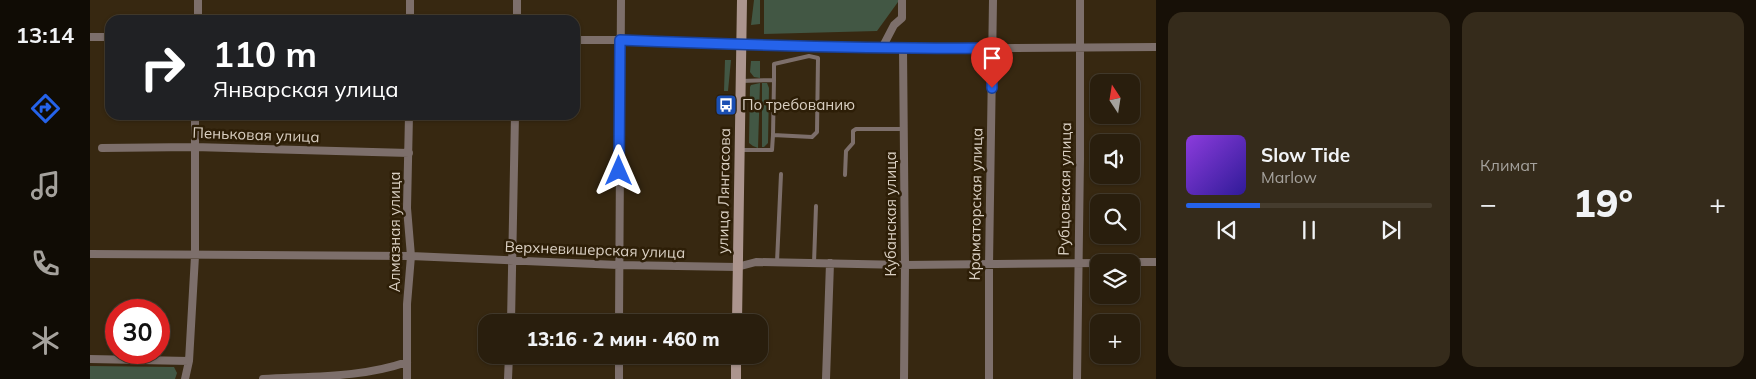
<!DOCTYPE html>
<html lang="ru">
<head>
<meta charset="utf-8">
<style>
	body { margin:0; font-family:Mulish,sans-serif; background:#352b1b; color:#f1f3f6; height:100vh; display:flex; flex-direction:column; font-size:19px; white-space:nowrap }
	* { box-sizing:border-box; margin:0 }
	p { font-size:16px; color:#a5a29d }
	.icon { flex:none; width:28px; height:28px; fill:none; stroke:currentColor; stroke-width:2; stroke-linecap:round; stroke-linejoin:round }
	.map { position:relative; flex:1; overflow:hidden }
	.details { display:flex; flex-direction:column; gap:12px; padding:12px; background:#171007; width:600px }
	.details>* { flex:none }
	.guide { position:absolute; left:15px; top:15px; width:475px; height:105px; border-radius:15px; box-shadow:0 1px 4px #0004,0 0 0 1px #453c2e; background:#202124; color:#fff; overflow:hidden }
	.needle { width:32px; rotate:348deg }
	.controls { position:absolute; left:1000px; top:74px; display:grid; gap:10px }
	.controls a { display:grid; place-items:center; width:50px; height:50px; border-radius:10px; background:#291e0d; box-shadow:0 1px 4px #0004,0 0 0 1px #453c2e; font-size:25px }
	.speed { position:absolute; left:15px; top:299px; display:flex; gap:10px; font-size:25px; font-weight:700; text-align:center }
	.speed>* { display:grid; place-content:center; width:65px; height:65px; border-radius:50%; background:#291e0d; box-shadow:0 1px 4px #0004,0 0 0 1px #453c2e; line-height:1 }
	.speed .limit { border:8px solid #d22; background:#fff; color:#111 }
	.pin { position:absolute; display:grid; place-items:center; width:42px; height:42px; color:#fff; margin:-51px -21px; border-radius:50% 50% 50% 0; rotate:-45deg; box-shadow:0 0 5px #0007 }
	.pin .icon { rotate:45deg }
	.me { position:absolute; width:55px; margin:-28px; rotate:0deg; stroke-linejoin:round; filter:drop-shadow(0 0 4px #0008) }
	.turn { display:flex; align-items:center; gap:18px; height:105px; padding:0 25px; font-size:22px }
	.turn .icon { width:65px; height:65px; stroke-width:2.5 }
	.turn b { display:block; font-size:35px; line-height:42px }
	.big { font-size:38px; font-weight:800; line-height:1.1 }
	.details .widget { flex:1; display:flex; flex-direction:column; justify-content:center; gap:8px; min-width:0; padding:0 18px; border-radius:15px; background:#352b1b }
	.song { display:flex; align-items:center; gap:15px }
	.cover { width:60px; height:60px; border-radius:8px; background:linear-gradient(135deg,hsl(270 70% 55%),hsl(250 70% 35%)) }
	.played { height:5px; border-radius:2px; background:linear-gradient(90deg,#2563eb 30%,#453c2e 30%) }
	.keys { display:flex; justify-content:space-around; direction:ltr }
	.heat { display:flex; justify-content:space-between; align-items:center; font-size:28px; direction:ltr }
	.details .tiles { flex:1; display:grid; gap:12px; grid-template-columns:repeat(2,1fr) }
	.trip { position:absolute; left:388px; top:314px; width:290px; height:50px; border-radius:15px; background:#291e0d; box-shadow:0 1px 4px #0004,0 0 0 1px #453c2e; font-weight:800; line-height:50px; text-align:center }
	main { display:flex; flex:1; min-height:0 }
	.tabs { display:flex; flex-direction:column; width:90px; justify-content:space-around; align-items:center; background:#100c05; color:#a5a29d }
	.tabs .icon { width:35px; height:35px }
	.tabs .selected { color:#2563eb }
	.tabs b { font-size:22px; color:#f1f3f6 }
	.map>svg:first-child { display:block }
	.green { fill:#425744 }
	.lines { fill:none; stroke-linecap:round; stroke-linejoin:round }
	.service { stroke:#7d6f6b; stroke-width:4 }
	.minor { stroke:#7d6f6b; stroke-width:8 }
	.secondary { stroke:#ac958e; stroke-width:10 }
	.route-casing { stroke:#184099; stroke-width:12 }
	.route { stroke:#2563eb; stroke-width:9 }
	.labels { text-anchor:middle; stroke-width:5; stroke-linejoin:round; paint-order:stroke }
	.poi-label { font-size:15px; fill:#d9cfc2; stroke:#2d1e07; text-anchor:start }
	.street-label { font-size:15px; fill:#d9cfc2; stroke:#2d1e07 }
</style>
</head>
<body>
<main>
<nav class="tabs">
<b>13:14</b>
<svg class="icon selected" aria-label="directions" viewBox="0 0 24 24"><path d="M12 3l9 9-9 9-9-9zM9 14v-3h6M13 9l2 2-2 2"/></svg>
<svg class="icon" aria-label="music" viewBox="0 0 24 24"><path d="M9 18V5l10-2v13"/><circle cx="6" cy="18" r="3"/><circle cx="16" cy="16" r="3"/></svg>
<svg class="icon" aria-label="phone" viewBox="0 0 24 24"><path d="M5 4h4l2 5-3 2q2 4 5 5l2-3 5 2v4C11 20 4 13 5 4z"/></svg>
<svg class="icon" aria-label="climate" viewBox="0 0 24 24"><path d="M12 3v18M4 7l16 10M4 17L20 7"/></svg>
</nav>
<div class="map">
<svg width="1066" height="379" viewBox="0 0 1066 379">
	<rect width="100%" height="100%" fill="#372811"/>
	<path class="green" d="M664,0H670V24L661,25Z
		M674,0H808V2L787,31L674,34Z
		M635,60H641L638,91H634Z
		M661,61H670V78L664,77L660,72Z
		M670,83L668,148L663,146L659,143L660,87L661,85Z
		M672,83H677L679,88L678,143L674,147H672Z
		M635,131H637L640,150L638,167H635Z
		M0,366L84,367L87,373L85,379H0Z"/>
	<g class="lines">
		<path class="service" d="M683,135L684,80
			M650,150H682L683,135L722,137L727,132L728,58L719,56L684,64V80L651,81
			M755,175L756,151L763,143V131L766,129H814
			M687,262L691,174
			M724,263L726,206"/>
		<path class="minor" d="M108,20V0
			M320,20V0
			M427,20V0
			M0,37H20
			M485,40H530L672,46L813,49L1066,47
			M792,48L804,25L812,18V0
			M813,49L815,265L814,379
			M12,148L104,147L319,153
			M0,254L321,256L528,265L647,267L666,262L815,265L1009,263
			M1033,262H1066
			M421,322L425,115
			M529,322L531,0
			M529,355V379
			M0,359L99,361
			M95,379L99,361L105,256V115
			M173,379C221,376 271,378 317,362
			M317,379V304L321,256L317,208L319,115
			M418,379L419,355
			M736,379L740,263
			M899,379V265L903,0
			M987,379L990,158V0"/>
		<path class="secondary" d="M647,322L652,0
			M646,379V355"/>
	</g>
	<g class="lines">
		<g class="route-casing">
			<path id="route" d="M529,171L530,40C654,45 778,49 902,48V88"/>
		</g>
		<use href="#route" class="route"/>
	</g>
	<defs>
		<g id="bus-square" transform="scale(1.125)"><rect x="-9" y="-9" width="18" height="18" rx="4" fill="#1a4fb4" stroke="#2d1e07"/><path d="M-5-6H5V4H4V6H2V4H-2V6H-4V4H-5ZM-3.5-4V0h7V-4ZM-3.5 1.2v1.5H-2V1.2ZM2 1.2v1.5H3.5V1.2Z" fill="#fff"/></g>
	</defs>
	<g fill-rule="evenodd">
		<use href="#bus-square" x="636" y="105"/>
	</g>
	<g class="labels">
		<g class="poi-label">
			<text x="652" y="110">По требованию</text>
		</g>
		<g class="street-label">
			<text transform="translate(166 135) rotate(2)" y="5">Пеньковая улица</text>
			<text transform="translate(975 189) rotate(-89)" y="5">Рубцовская улица</text>
			<text transform="translate(634 191) rotate(-89)" y="5">улица Лянгасова</text>
			<text transform="translate(886 204) rotate(-89)" y="5">Краматорская улица</text>
			<text transform="translate(801 214) rotate(-90)" y="5">Кубанская улица</text>
			<text transform="translate(305 232) rotate(-90)" y="5">Алмазная улица</text>
			<text transform="translate(505 250) rotate(2)" y="5">Верхневишерская улица</text>
		</g>
	</g>
</svg>
<div class="controls">
<a><svg class="needle" viewBox="-14 -14 28 28"><path d="M0-13l5 13h-10z" fill="#e53935"/><path d="M0 13l5-13h-10z" fill="#a5a29d"/></svg></a>
<a><svg class="icon" aria-label="sound" viewBox="0 0 24 24"><path d="M4 9h4l5-4v14l-5-4H4zM17 9q2 3 0 6"/></svg></a>
<a><svg class="icon" aria-label="search" viewBox="0 0 24 24"><circle cx="10" cy="10" r="6"/><path d="M15 15l6 6"/></svg></a>
<a><svg class="icon" aria-label="layers" viewBox="0 0 24 24"><path d="M12 4l9 5-9 5-9-5zM3 14l9 5 9-5"/></svg></a>
<a>+</a>
</div>
<div class="speed"><div class="limit">30</div></div>
<div class="pin" style="left:902px;top:88px;background:#d93025"><svg class="icon" aria-label="arrive" viewBox="0 0 24 24"><path d="M6 21V4h12l-3 4 3 4H6"/></svg></div>
<svg class="me" style="left:529px;top:171px" viewBox="-20 -20 40 40"><path d="M0-17L14 15 0 8-14 15z" fill="#2563eb" stroke="#fff" stroke-width="4"/></svg>
<div class="trip">13:16 · 2 мин · 460 m</div>
<div class="guide">
<div class="turn"><svg class="icon" aria-label="right" viewBox="0 0 24 24"><path d="M7 20v-9h11M14 6l5 5-5 5"/></svg><div><b>110 m</b>Январская улица</div></div>
</div>
</div>
<section class="details">
<div class="tiles">
<div class="widget">
<div class="song"><i class="cover"></i><div><b>Slow Tide</b><p>Marlow</p></div></div>
<div class="played"></div>
<div class="keys"><svg class="icon" aria-label="previous" viewBox="0 0 24 24"><path d="M18 5L8 12l10 7zM5 5v14"/></svg><svg class="icon" aria-label="pause" viewBox="0 0 24 24"><path d="M8 5v14M16 5v14"/></svg><svg class="icon" aria-label="next" viewBox="0 0 24 24"><path d="M6 5l10 7-10 7zM19 5v14"/></svg></div>
</div>
<div class="widget"><p>Климат</p>
<div class="heat"><a>−</a><b class="big">19°</b><a>+</a></div>
</div>
</div>
</section>
</main>
</body>
</html>
